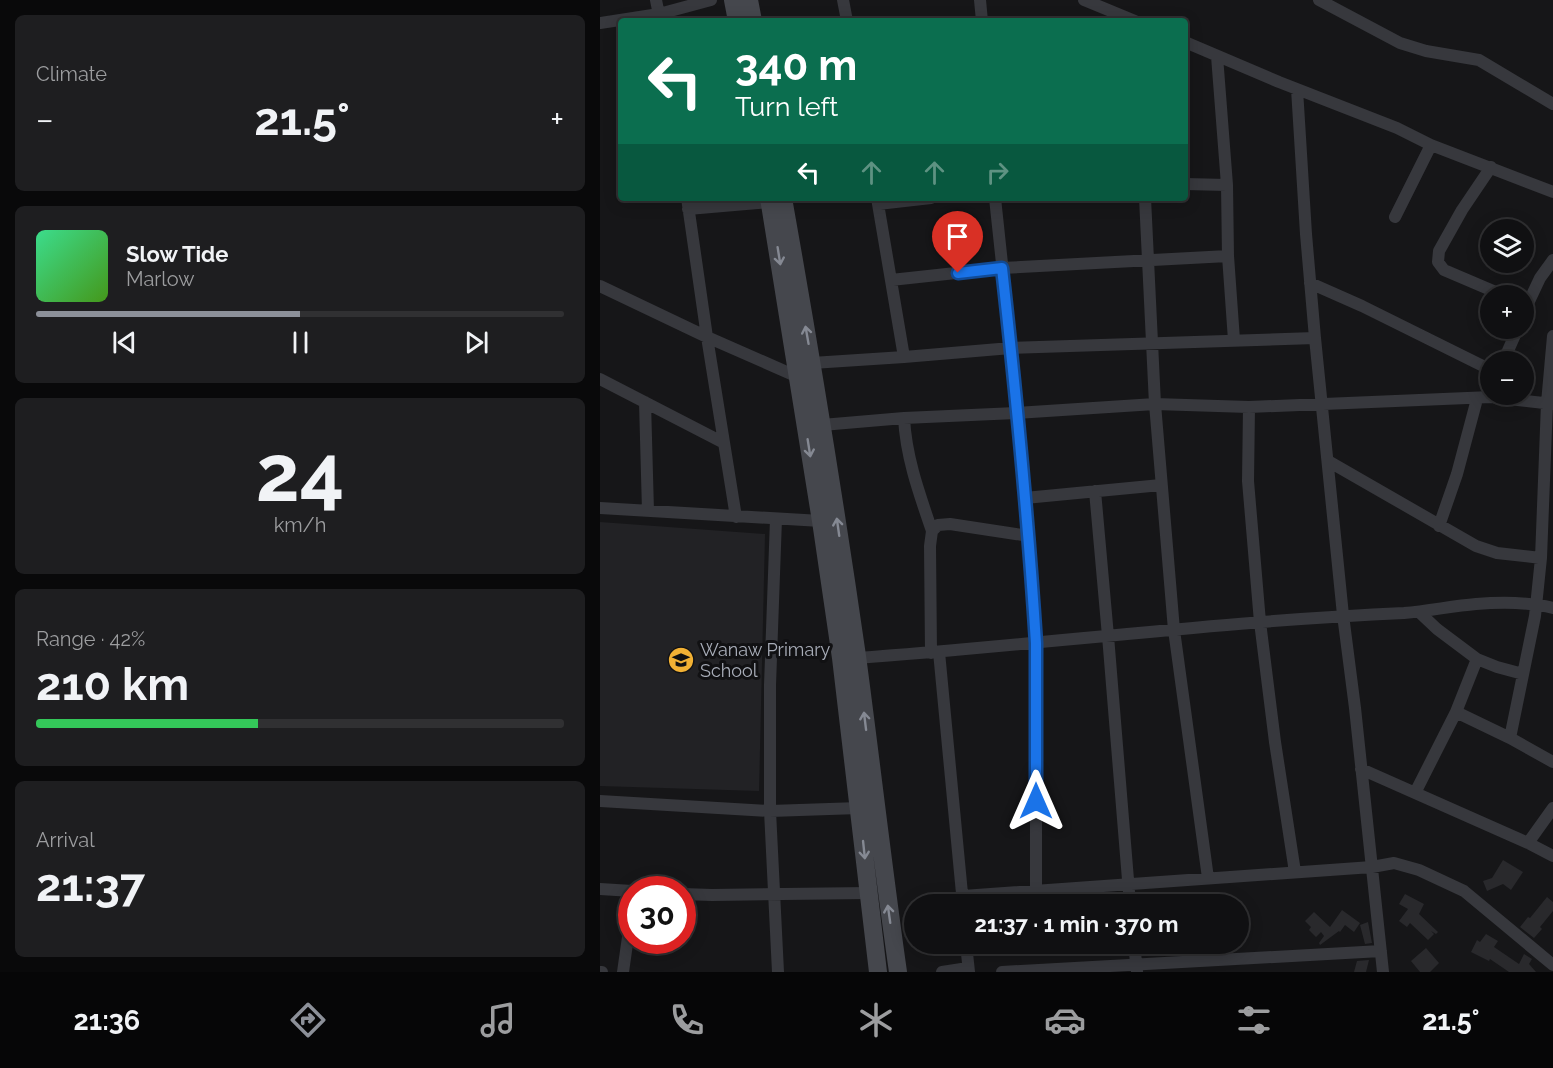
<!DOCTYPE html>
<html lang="en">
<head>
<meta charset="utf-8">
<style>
	body { margin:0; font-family:Raleway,sans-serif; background:#1e1e20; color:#f1f3f6; height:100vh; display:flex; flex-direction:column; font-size:22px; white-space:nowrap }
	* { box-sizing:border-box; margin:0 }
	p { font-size:20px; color:#9c9d9f }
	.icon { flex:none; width:33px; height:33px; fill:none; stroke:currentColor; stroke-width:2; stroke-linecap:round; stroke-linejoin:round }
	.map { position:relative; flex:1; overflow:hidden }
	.side { display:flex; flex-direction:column; gap:15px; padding:15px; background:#09090a; width:600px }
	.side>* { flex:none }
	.hud { position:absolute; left:18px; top:18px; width:570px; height:183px; border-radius:6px; box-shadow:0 3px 15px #0003,0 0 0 2px #303032; background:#0b6e4f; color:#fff; overflow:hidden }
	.tools { position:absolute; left:880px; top:219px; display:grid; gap:12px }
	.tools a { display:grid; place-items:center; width:54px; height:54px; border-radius:50%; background:#101012; box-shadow:0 3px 15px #0003,0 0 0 2px #303032; font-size:30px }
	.speed { position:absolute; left:18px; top:876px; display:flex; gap:12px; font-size:30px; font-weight:700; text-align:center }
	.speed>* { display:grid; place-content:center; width:78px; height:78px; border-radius:50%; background:#101012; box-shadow:0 3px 15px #0003,0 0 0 2px #303032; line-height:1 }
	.speed .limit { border:9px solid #d22; background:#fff; color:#111 }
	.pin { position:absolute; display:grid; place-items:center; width:51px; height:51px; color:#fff; margin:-62px -26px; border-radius:50% 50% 50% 0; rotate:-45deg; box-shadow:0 0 6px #0007 }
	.pin .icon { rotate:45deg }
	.me { position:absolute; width:66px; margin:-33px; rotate:0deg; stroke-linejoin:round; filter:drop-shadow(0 0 4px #0008) }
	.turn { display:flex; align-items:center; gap:21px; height:126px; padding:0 18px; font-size:27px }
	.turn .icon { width:78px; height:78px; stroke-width:2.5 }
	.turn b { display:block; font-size:42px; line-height:51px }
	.lanes { display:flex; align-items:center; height:57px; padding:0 18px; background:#0003; justify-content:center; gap:30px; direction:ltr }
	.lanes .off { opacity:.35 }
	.big { font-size:45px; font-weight:700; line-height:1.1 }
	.side .tile { flex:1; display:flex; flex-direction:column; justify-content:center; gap:9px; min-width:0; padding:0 21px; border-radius:9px; background:#1e1e20 }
	.side .dial { align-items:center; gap:0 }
	.dial b { font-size:78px; line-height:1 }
	.song { display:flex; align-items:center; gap:18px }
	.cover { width:72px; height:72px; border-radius:9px; background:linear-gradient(135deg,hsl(150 70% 55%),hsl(100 70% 35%)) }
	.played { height:6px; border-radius:3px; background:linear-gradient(90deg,#8c9099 50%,#303032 50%) }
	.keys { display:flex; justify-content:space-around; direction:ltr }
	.heat { display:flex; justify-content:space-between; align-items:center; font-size:33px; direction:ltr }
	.charge { height:9px; border-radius:4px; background:linear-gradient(90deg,#34c759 42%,#303032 0) }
	.trip { position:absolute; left:304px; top:894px; width:345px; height:60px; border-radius:30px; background:#101012; box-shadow:0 3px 15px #0003,0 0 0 2px #303032; font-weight:700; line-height:60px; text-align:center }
	.tabs { display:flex; height:96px; justify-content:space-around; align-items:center; background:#060607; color:#9c9d9f }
	.tabs .icon { width:42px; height:42px }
	.tabs .current { color:#8c9099 }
	.tabs b { font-size:27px; color:#f1f3f6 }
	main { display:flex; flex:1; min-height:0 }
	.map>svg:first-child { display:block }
	.built { fill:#222225 }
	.building { fill:#29292c }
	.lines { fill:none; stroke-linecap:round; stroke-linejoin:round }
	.street { stroke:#37383d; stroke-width:12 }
	.secondary { stroke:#45474d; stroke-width:18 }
	.oneway { stroke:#858993 }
	.route-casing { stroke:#114b97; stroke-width:15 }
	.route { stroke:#1a73e8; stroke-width:10 }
	.labels { text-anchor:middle; stroke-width:6; stroke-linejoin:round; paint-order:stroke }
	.poi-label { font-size:18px; fill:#a8adb8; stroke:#111113; text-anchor:start }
</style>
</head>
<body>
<main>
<section class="side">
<div class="tile"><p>Climate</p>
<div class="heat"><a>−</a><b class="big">21.5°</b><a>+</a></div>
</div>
<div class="tile">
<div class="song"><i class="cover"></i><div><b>Slow Tide</b><p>Marlow</p></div></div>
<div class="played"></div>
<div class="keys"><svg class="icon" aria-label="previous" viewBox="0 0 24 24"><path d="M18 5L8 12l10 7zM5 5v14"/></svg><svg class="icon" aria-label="pause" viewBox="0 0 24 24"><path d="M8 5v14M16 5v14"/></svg><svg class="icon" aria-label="next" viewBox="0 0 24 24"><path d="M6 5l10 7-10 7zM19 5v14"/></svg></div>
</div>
<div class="tile dial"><b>24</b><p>km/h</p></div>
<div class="tile"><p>Range · 42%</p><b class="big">210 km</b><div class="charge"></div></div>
<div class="tile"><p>Arrival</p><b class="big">21:37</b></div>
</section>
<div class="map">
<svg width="953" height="972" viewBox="0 0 953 972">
	<rect width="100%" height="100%" fill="#161618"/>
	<path class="built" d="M0,522L165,534L159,791L0,786Z"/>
	<path class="building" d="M903,860L923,872L911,890L903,884L887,891L883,881L892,878Z
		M805,894L824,904L819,914L838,932L836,934L831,931L834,934L828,940L810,923L807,927L799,921L808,909L799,904Z
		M947,897L953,902V911L940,927L942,929L934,938L920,927L928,917L930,918Z
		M742,910L760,923L754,932L745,925L740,932L739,931L720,945L719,943L724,936L721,932L716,937L709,930L711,927L705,921L714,912L730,927Z
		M768,922L772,943L765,944L760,925Z
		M886,934L898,941L894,947L919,964L924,954L932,959L929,964L936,972H909L890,959L889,961L871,952L877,940L880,942Z
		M826,948L839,963L830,972H820L811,961Z
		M769,960L766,972H754L757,961Z"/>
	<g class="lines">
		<path class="street" d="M56,0L60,20
			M243,0L247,21
			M380,0L382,21
			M484,0L535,21
			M719,0L800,43L826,51L879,60L953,104
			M0,23L59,14L111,0
			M585,42L679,82L797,128L831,145L953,192
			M617,56L627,185L628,256L634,340
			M697,89L706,234L715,338L743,615L755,708L783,972
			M891,167L862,210L839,251L838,262L844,270L905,296
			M585,184L627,185
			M87,198L107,337L136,517
			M277,198L304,357
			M395,198L411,348L429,536L436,643V890
			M545,198L555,404L574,630L608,878
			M278,204L331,198
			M88,209L170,202
			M795,217L831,145
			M291,280L402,268L628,256
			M710,283L762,306L891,370
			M0,286L107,337L198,377
			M924,312L940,278L953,260
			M903,362L918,328
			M212,363L304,357L411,348L715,338
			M0,379L124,443
			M45,402L48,511
			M649,407L648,481L660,622L675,742L695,872
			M304,418C306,457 319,493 332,531
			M222,425L304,418L416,413L555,404L649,407L891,397L953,404
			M728,461L876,546L897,553L941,558
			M495,491L508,636L530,904
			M425,498L561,485
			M0,508L221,521
			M176,519L170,685V811L178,972
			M839,526L857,474L877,399
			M819,612L837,629L877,659L897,667L923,674
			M339,652L363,904
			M331,653L330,546L332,531L338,525L350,524L429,536
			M257,658C439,645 621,621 804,613C829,611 852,606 876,604C902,602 929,602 953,608
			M856,712L910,738L953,762
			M910,738L935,616L941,558L947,403L953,336
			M761,769L928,843L953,856
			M815,793L856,712L877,659
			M0,801L170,811L259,808
			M928,843L953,808
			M0,889L32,891
			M82,894L112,895L269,893
			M363,896L772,867L794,863L819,870L864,891L953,965
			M366,944L369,972
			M534,944L537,971
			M0,972H2
			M23,972L32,909
			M342,972L368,968
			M402,972L781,951"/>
		<path class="secondary" d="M133,0L137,21
			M149,0L153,21
			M169,198L221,521L241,658L278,972
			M183,198C210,350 235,503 257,656C271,761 283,867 298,972"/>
	</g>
	<defs><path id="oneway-shaft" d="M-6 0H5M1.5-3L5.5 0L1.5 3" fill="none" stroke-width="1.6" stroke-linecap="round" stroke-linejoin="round" transform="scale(1.5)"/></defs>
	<g class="oneway">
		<use href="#oneway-shaft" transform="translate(179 256) rotate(81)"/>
		<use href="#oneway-shaft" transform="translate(207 335) rotate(-100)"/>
		<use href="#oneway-shaft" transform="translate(209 448) rotate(81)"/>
		<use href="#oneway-shaft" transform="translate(238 527) rotate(-98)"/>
		<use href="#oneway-shaft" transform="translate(265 721) rotate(-97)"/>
		<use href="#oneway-shaft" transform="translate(264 850) rotate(84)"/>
		<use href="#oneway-shaft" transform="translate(289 914) rotate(-98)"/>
	</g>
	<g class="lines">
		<g class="route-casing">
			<path id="route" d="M358,273L402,268C416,393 428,518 436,643V801"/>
		</g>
		<use href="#route" class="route"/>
	</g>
	<defs>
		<g id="school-disc" transform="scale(1.35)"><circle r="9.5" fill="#f2b134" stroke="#111113"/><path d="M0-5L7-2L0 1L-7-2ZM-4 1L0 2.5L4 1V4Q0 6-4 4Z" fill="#111"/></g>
	</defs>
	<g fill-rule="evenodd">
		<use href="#school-disc" x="81" y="660"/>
	</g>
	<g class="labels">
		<g class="poi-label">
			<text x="100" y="656">Wanaw Primary<tspan x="100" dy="21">School</tspan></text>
		</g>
	</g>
</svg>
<div class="tools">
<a><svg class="icon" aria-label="layers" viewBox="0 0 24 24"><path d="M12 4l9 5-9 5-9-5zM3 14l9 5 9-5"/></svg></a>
<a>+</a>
<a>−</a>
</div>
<div class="speed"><div class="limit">30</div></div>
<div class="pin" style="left:358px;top:273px;background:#d93025"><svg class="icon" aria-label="arrive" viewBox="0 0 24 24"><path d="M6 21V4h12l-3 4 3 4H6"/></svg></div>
<svg class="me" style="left:436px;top:801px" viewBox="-20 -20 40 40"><path d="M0-17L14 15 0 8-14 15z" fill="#1a73e8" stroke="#fff" stroke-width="4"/></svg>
<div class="trip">21:37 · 1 min · 370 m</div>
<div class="hud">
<div class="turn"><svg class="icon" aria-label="left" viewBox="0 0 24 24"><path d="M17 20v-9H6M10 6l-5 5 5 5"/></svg><div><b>340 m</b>Turn left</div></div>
<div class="lanes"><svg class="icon" aria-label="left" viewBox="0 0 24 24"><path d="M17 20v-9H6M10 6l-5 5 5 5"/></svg><svg class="icon off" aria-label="ahead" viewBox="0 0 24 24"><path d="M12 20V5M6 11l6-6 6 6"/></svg><svg class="icon off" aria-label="ahead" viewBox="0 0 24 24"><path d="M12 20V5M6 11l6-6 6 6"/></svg><svg class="icon off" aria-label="right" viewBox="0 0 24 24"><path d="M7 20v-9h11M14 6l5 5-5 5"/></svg></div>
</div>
</div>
</main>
<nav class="tabs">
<b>21:36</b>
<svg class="icon current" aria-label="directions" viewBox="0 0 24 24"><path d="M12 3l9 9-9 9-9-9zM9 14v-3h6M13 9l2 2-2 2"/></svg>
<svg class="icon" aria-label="music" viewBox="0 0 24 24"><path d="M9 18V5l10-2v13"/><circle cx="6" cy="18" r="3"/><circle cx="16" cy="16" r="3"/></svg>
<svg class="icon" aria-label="phone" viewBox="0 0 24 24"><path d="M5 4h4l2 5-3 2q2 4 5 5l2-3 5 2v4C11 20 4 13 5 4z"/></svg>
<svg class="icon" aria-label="climate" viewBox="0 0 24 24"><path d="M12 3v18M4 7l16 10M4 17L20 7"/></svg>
<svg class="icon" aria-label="car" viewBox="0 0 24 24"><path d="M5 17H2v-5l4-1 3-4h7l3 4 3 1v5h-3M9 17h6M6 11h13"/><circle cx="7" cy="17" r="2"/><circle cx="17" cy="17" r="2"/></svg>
<svg class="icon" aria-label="filters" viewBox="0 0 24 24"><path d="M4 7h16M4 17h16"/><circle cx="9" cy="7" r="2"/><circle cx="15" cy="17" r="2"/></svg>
<b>21.5°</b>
</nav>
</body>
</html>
